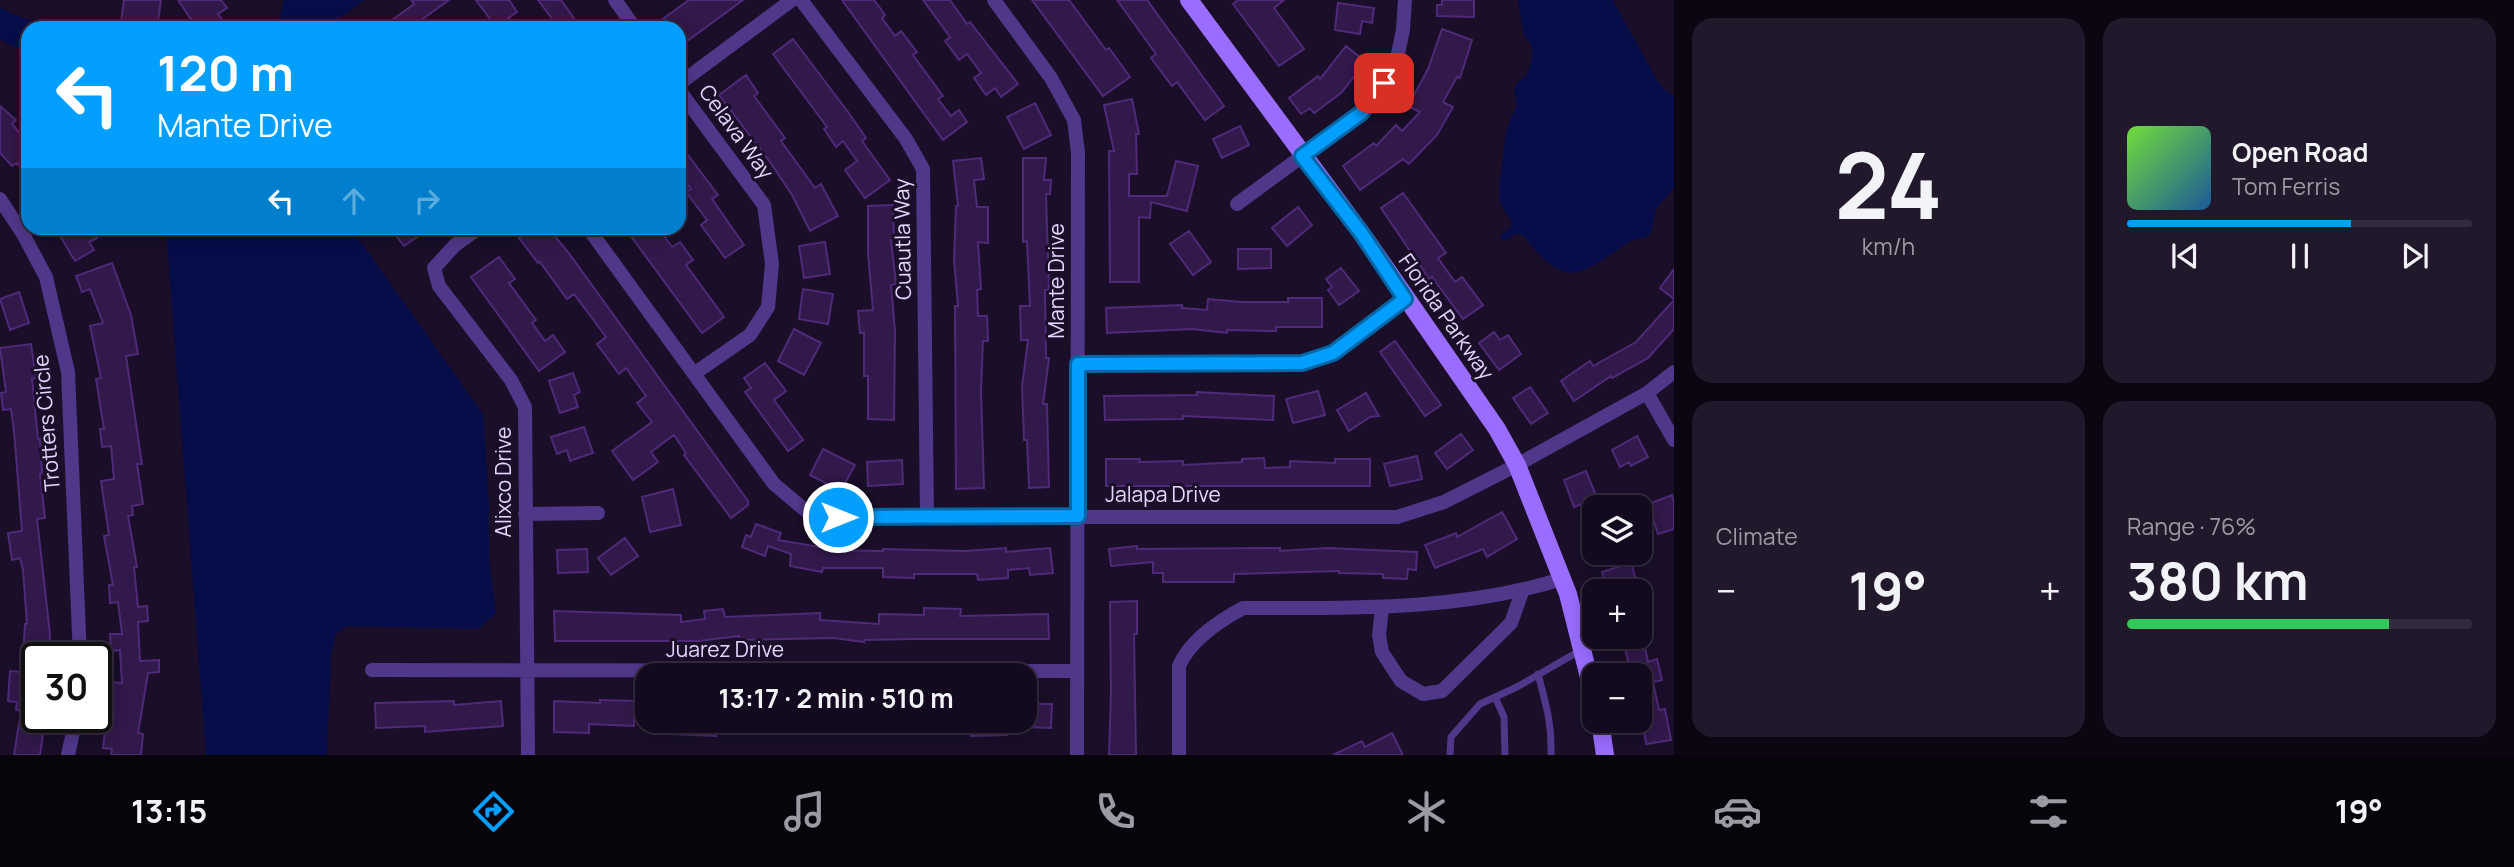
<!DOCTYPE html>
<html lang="en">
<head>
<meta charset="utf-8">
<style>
	body { margin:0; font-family:Manrope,sans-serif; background:#21182c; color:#f1f3f6; height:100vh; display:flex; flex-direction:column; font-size:26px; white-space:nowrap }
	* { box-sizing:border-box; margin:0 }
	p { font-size:23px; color:#9d9aa4 }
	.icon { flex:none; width:38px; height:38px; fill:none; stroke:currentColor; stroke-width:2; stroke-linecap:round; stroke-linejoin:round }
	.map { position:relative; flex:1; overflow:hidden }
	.panel { display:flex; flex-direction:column; gap:18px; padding:18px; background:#0b0611; width:840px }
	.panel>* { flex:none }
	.top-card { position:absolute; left:21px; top:21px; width:665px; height:214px; border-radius:21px; box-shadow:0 4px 18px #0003,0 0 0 2px #332b3d; background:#029fff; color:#fff; overflow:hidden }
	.fabs { position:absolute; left:1582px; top:495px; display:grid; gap:14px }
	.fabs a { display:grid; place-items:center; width:70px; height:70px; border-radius:14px; background:#140a1f; box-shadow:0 4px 18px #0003,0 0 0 2px #332b3d; font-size:35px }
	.speed { position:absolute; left:21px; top:642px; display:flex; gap:14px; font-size:35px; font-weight:700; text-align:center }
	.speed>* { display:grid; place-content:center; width:91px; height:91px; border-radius:50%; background:#140a1f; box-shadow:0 4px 18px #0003,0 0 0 2px #332b3d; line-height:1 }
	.speed .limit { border:4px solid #111; border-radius:10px; background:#fff; color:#111 }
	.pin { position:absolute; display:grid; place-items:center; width:60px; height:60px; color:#fff; margin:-30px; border-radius:14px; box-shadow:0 4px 10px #0006 }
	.me { position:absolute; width:77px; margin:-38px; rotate:90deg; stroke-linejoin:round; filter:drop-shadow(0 0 5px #0008) }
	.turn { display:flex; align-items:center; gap:24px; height:147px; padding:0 21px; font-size:32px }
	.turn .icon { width:91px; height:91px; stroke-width:2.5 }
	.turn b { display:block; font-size:49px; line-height:60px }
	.lanes { display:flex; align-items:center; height:66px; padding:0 21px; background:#0003; justify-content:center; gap:35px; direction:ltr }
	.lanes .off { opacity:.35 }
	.big { font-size:52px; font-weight:700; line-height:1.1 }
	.panel .card { flex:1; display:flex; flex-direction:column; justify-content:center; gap:10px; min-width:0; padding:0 24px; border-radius:21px; background:#21182c }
	.panel .dial { align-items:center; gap:0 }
	.dial b { font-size:91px; line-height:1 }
	.song { display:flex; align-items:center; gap:21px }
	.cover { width:84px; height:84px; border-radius:10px; background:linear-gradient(135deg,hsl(100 70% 55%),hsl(210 70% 35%)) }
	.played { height:7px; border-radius:4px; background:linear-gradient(90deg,#029fff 65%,#332b3d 65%) }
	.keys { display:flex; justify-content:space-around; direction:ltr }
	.heat { display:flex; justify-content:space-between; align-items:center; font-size:38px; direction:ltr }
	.charge { height:10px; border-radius:5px; background:linear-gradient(90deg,#34c759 76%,#332b3d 0) }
	.panel .tiles { flex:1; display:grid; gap:18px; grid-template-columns:repeat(2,1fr) }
	.trip { position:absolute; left:635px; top:663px; width:402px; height:70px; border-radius:21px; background:#140a1f; box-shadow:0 4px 18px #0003,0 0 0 2px #332b3d; font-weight:700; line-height:70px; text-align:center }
	.dock { display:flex; height:112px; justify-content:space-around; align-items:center; background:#08040c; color:#9d9aa4 }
	.dock .icon { width:49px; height:49px }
	.dock .current { color:#029fff }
	.dock b { font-size:32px; color:#f1f3f6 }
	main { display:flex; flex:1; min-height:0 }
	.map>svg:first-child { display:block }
	.water { fill:#070d49 }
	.building { fill:#31194b; stroke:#4f2a78; stroke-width:2 }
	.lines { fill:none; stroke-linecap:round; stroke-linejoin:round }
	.lane { stroke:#51378a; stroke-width:7 }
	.street { stroke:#51378a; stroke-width:14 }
	.secondary { stroke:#9a6dff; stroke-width:18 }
	.route-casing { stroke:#0167a6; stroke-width:18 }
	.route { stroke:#029fff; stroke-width:12 }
	.labels { text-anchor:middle; stroke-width:6; stroke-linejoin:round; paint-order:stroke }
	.street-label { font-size:21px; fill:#e6d6ff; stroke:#1a0e29 }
</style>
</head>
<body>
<main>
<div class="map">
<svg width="1674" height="755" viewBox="0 0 1674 755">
	<rect width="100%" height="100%" fill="#1a0e29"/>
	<path class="water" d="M284,0H364L326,28H267L280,17Z
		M1518,0H1613L1658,82L1668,93L1674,95V188L1657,207L1650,235C1643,239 1636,238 1629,242C1578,276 1567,292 1523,235L1516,234L1506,240L1501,239V235L1511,227L1512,223L1500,203L1499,191L1506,131L1517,104L1514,88L1517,83L1527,75L1532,58L1531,44L1524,35Z
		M0,8L46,28H28V53L0,40Z
		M166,228H351L483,414L489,504V562L496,613L478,629L347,626L336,634L331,653L327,755H206Z"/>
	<path class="building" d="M124,0H161L157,28H120Z
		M178,0H221L227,8L218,14L228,28H197Z
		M411,0H449L410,28H381L414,4Z
		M476,0H509L517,12L496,27Z
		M538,0H561L581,28H559Z
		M689,0H743L679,47V28H665L660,21Z
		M842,0H874L885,15L882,18L895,36L901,31L917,52L913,55L943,96L938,99L951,116L959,110L967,122L943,140Z
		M923,0H950L967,24L970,22L1018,84L1001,97L995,88L986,95L974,78L981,73L967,54L959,60L945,41L950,37Z
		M1032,0H1069L1106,50L1109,48L1130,77L1103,96Z
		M1117,0H1147L1224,106L1205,120L1177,82L1172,86L1151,58L1156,54Z
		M1238,0H1284L1274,8L1304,49L1279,66L1233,4Z
		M1442,0H1474V17L1437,16V5H1442Z
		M1338,3L1374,8L1372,23L1362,21L1360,34L1335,30Z
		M1442,29L1472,40L1460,78L1457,77L1443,102L1453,107L1437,135L1409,164L1403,159L1360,190L1343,166L1374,143L1376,146L1396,125L1402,131L1420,112L1408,106L1428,69Z
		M793,39L848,112L866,138L862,141L890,180L865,198L845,170L857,161L843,141L836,147L824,129L827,127L773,54Z
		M1346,46L1366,62L1341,93L1314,113L1310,108L1301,114L1289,98L1318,76L1320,79Z
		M746,75L758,93L754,96L785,138L781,141L815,188L821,184L838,216L810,231L792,195L770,162L719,95Z
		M1132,99L1139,134H1136L1137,174H1129V196H1167L1176,161L1198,166L1187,211L1151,202L1150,218L1139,217V282H1110L1109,151H1114L1104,105Z
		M1035,103L1051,135L1024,149L1007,117Z
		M0,106L16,120L12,124L28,143V178L17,163L12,166L0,153Z
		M1240,126L1249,145L1222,158L1213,139Z
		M679,143L718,195L712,199L744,245L725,258L701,225L707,220L686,192L691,189L679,172Z
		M981,158L984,179L974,180L977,207H988V243L978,242L981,289L977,290L978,316H987L988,341H983L981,390L984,488L956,489L955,306H958L954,260L956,206H958L953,161Z
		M1023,158H1046L1044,180H1051L1050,194H1046L1049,290H1045L1046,358H1049L1043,404H1047L1049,487L1029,488L1027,440H1024L1022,387L1028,340H1021L1020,306H1030L1027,241L1023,242Z
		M1403,193L1446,253L1438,258L1455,282L1462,277L1483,305L1463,319L1432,277L1429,279L1381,208Z
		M893,205L894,240H891L896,284L891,285L895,331L894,420L868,419V376H864V333H860L858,311L873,310L868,254V206Z
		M1298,207L1312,225L1287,246L1272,228Z
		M64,228H91L97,238L89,242L94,250L75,261L57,231Z
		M390,228H430L404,246Z
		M534,228H548L568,252L748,501V505L731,518L684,455L686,453L674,435L651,452L658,462L633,480L612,451L652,422L637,403L646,396L626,368L619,374L597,344L606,337L574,294L567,299L540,262L538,263L519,238Z
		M625,228H658L672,247L680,242L693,260L686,265L724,317L702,333Z
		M1189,231L1211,262L1193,275L1170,244Z
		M825,242L830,274L804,278L799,246Z
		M1238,249H1271V268L1238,269Z
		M499,257L515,279L509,283L536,320L532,323L545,341L553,335L565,352L539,371L471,277Z
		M112,263L131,315L138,354L126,356L142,464H137L143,504L132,506L133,515L128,516L137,567H134L138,607L147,606L148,621L138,622L140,661L159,660V672L148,673L138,733L143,734L141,755H111L112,749L103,748L111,682L122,683L120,650L111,651L110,634H122L118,602L110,603L109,585H113L104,536L109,535L101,481L114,479L111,446L102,447L100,429H104L96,379L101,378L90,326L103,323L90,289L82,292L76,276Z
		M1341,268L1359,291L1339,305L1328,290L1332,287L1326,279Z
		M1674,269V299L1660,288Z
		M803,289L833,294L828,324L799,319Z
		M19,292L29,323L10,330L0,299Z
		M1288,298H1322V327H1276V331L1227,330V333L1192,329L1107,333L1106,308L1182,305V308L1207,310L1208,299L1242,302H1288Z
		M1674,300V329L1648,358L1612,378L1611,376L1574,401L1561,381L1590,361L1593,366L1636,342Z
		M794,329L821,343L804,375L778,361Z
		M1494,332L1500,340L1508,335L1521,354L1499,370L1479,343Z
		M1395,341L1441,405L1425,416L1380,352Z
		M31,344L36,378L32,379L38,439H40L42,473L40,474L45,518L37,519L50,634L49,658H37V726L44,727L40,755H14L21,711L16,710L17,702L8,701L10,671L22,672L25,624H27L23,570L20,558L12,560L8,533L22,531L14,431L11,409L3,410L1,393L6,392L0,348Z
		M765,363L786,391L774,400L803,440L788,451L745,392L751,388L744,378Z
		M573,373L580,392L574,395L578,407L560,413L549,381Z
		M1530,387L1548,413L1531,424L1513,398Z
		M1318,391L1325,415L1293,423L1286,399Z
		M1197,392L1274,396L1273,420L1183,416V419L1105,420L1104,396L1197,395Z
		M1366,393L1379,416L1370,417L1349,431L1337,410Z
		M584,427L593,453L570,461L567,450L557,454L551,437Z
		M1461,434L1473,450L1447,469L1435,453Z
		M1637,436L1648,457L1631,466L1629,462L1620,467L1612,450Z
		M823,449L855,465L841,491L810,475Z
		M1417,456L1422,479L1390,486L1384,464Z
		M1264,458L1265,468L1290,467V461L1335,463V459H1370V486H1106V459H1140L1139,462L1183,461V465L1242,462V459Z
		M902,460L903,484L868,486L867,462Z
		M1586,471L1597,498L1574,507L1564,480Z
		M673,489L681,525L650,532L642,497Z
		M1672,495L1674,503V529L1658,534L1648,504Z
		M1502,512L1517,539L1487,557L1483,549L1435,568L1425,545L1456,533L1457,537Z
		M756,524L781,533L778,540L826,548L825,550L883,551V549L965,551L1006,548V552L1050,548L1053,573L1030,575L1029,568L1008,570V578L978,580L977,574H914V578L883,577V568H823L822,572L790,566L791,554L768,546L765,556L742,547L746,535L751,537Z
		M625,538L638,556L611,575L598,558Z
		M1137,546V549L1280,548V551L1328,548L1417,552L1416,570L1408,569L1407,579L1383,578V574L1339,573V571L1234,574V582H1163V573H1153V562L1111,566L1109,549Z
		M587,549L588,572L558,573L557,550Z
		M1631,563L1640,592H1608L1602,572Z
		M1137,601V634H1134L1136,755H1109L1111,694L1110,602Z
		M924,608L961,609L960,616L1048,614L1049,639H912L864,640V642L834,638L739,640V636L699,641H555L554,611L681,615V622L705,619L704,611L723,609L725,617L820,613V620L879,624V614L924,615Z
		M1622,637H1643L1648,662L1657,659L1662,680L1653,682L1659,710L1665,709L1671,740L1646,744L1640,707V676H1632Z
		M600,700L635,701L634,726L589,724V733L554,732V701L600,703Z
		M454,701V705L501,701L503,726L425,732V726L376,728L375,703Z
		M1026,704H1052L1051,728L1026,727Z
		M649,721H716V736L649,733Z
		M740,721H822V732L785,733V730L741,732Z
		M970,721H1006L1007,735L971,736Z
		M1392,733L1403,755H1333L1362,741L1365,747Z"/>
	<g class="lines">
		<path class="lane" d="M1538,674C1546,705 1552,723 1551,755
			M1495,697L1504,717L1505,755
			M1450,755L1451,737L1480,704L1517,687L1581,650"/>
		<path class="street" d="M615,0L635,28
			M801,0L906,139L923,169L927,517
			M994,0L1051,78L1074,120L1078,153L1077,755
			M679,84L792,0
			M679,90L764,205L772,264L768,307L750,335L695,373
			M0,199L23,234L46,277L68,372L80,658
			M1237,204L1361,113L1395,68L1403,30L1405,0
			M479,228L455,245L434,268L439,286L511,380L525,407L528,755
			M588,228L774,484L805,510L838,517H1397L1444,502L1517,465L1647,393L1674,372
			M1078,364L1302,363L1333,353L1405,299
			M1647,393L1674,440
			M525,514L598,513
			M1382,608L1379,635L1382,652L1401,681L1423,694L1442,691L1511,623L1522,592
			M372,670L1077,671
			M68,755L76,718
			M1179,755V666C1190,640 1219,621 1243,608C1350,608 1459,611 1562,579"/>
		<path class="secondary" d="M1189,0L1362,234L1497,429L1517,465L1568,594L1594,697
			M1600,721L1605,755"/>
	</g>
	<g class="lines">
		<g class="route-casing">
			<path id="route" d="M838,517L1078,516V364L1302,363L1333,353L1405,299L1362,234L1302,156L1361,113L1384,83"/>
		</g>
		<use href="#route" class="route"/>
	</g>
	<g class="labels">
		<g class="street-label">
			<text transform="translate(736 132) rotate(54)" y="7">Celava Way</text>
			<text transform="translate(903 239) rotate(-91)" y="7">Cuautla Way</text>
			<text transform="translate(1057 281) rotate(-90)" y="7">Mante Drive</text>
			<text transform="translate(1446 317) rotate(55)" y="7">Florida Parkway</text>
			<text transform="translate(47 423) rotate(-95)" y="7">Trotters Circle</text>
			<text transform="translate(504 482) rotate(-90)" y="7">Alixco Drive</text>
			<text x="1163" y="502">Jalapa Drive</text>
			<text x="725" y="657">Juarez Drive</text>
		</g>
	</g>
</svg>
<div class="fabs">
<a><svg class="icon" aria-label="layers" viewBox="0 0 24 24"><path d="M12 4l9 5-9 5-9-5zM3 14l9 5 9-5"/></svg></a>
<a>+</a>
<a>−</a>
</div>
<div class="speed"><div class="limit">30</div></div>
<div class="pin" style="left:1384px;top:83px;background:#d93025"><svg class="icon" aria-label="arrive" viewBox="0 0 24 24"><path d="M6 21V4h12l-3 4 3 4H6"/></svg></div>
<svg class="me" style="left:838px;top:517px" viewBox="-20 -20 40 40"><circle r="17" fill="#029fff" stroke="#fff" stroke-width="3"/><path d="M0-11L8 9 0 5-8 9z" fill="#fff"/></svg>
<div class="trip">13:17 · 2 min · 510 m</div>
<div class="top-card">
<div class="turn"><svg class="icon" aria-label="left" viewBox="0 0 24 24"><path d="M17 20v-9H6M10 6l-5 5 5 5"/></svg><div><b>120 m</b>Mante Drive</div></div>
<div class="lanes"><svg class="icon" aria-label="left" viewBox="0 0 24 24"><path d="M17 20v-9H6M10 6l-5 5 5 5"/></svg><svg class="icon off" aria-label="ahead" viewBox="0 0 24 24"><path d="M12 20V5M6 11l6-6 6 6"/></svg><svg class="icon off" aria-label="right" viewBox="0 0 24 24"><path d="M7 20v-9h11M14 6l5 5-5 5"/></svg></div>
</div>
</div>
<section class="panel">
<div class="tiles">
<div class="card dial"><b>24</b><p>km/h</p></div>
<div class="card">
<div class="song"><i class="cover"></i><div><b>Open Road</b><p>Tom Ferris</p></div></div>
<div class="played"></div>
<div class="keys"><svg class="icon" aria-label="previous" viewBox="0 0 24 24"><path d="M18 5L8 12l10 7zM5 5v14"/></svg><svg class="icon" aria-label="pause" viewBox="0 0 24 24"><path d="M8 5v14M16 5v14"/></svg><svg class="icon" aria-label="next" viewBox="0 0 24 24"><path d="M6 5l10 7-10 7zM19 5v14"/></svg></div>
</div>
<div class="card"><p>Climate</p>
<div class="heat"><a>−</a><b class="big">19°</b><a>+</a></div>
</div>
<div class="card"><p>Range · 76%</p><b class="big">380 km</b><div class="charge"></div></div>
</div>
</section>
</main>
<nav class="dock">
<b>13:15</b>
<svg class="icon current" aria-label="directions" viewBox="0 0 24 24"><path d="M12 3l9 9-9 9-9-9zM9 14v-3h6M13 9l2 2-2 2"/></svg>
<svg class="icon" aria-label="music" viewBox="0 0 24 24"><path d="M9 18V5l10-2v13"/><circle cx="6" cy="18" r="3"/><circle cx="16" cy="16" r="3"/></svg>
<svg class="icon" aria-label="phone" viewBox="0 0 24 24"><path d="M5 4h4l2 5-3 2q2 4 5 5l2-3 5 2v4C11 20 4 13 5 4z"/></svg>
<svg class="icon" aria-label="climate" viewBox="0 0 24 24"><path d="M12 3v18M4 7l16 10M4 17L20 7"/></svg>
<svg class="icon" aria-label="car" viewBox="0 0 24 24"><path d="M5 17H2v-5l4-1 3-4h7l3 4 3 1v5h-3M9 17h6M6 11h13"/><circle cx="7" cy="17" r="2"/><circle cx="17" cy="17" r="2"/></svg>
<svg class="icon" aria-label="filters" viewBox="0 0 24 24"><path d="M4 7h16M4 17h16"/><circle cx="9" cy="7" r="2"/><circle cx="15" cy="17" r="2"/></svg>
<b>19°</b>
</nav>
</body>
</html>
